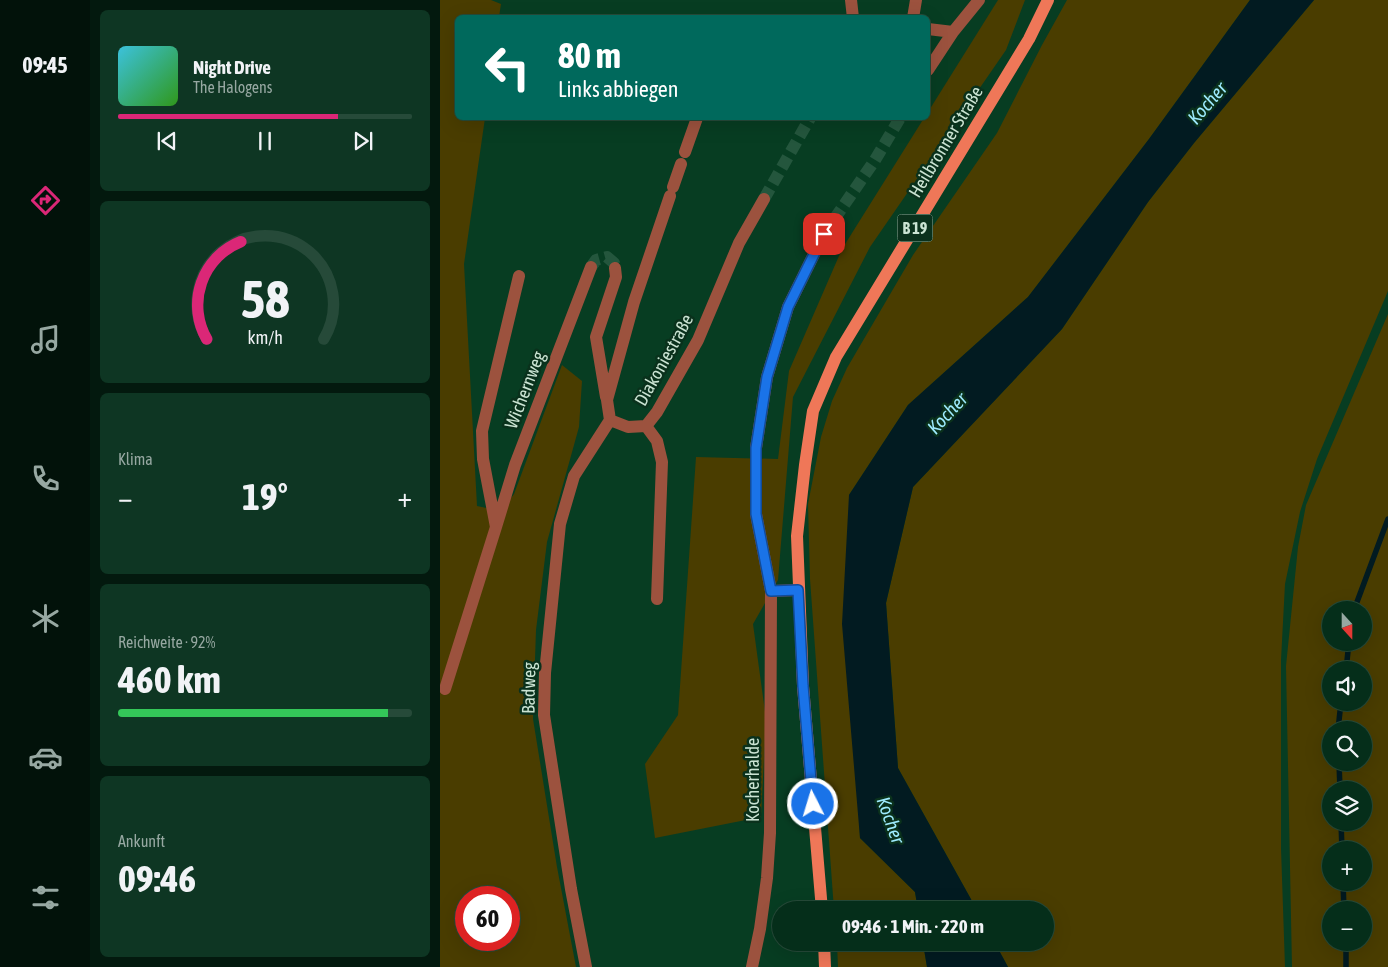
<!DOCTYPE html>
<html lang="de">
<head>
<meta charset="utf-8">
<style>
	body { margin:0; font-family:"Asap Condensed",sans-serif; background:#0e3623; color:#f1f3f6; height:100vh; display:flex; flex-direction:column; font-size:19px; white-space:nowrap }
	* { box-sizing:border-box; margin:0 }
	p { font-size:16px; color:#97a8a2 }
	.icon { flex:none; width:28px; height:28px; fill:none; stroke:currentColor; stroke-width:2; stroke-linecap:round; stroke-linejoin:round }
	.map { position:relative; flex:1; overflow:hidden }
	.sheet { display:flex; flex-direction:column; gap:10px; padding:10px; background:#03190e; width:350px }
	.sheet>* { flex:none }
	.guide { position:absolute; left:15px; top:15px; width:475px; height:105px; border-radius:8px; box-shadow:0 5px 20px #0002,0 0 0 1px #264a39; background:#00695c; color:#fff; overflow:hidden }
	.needle { width:32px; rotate:159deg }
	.buttons { position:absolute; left:882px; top:601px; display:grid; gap:10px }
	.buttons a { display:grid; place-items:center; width:50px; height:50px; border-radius:50%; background:#052e1a; box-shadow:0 5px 20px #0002,0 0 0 1px #264a39; font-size:25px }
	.speed { position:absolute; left:15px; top:886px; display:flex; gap:10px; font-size:25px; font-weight:700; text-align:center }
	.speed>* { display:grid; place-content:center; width:65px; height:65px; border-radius:50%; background:#052e1a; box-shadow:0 5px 20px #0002,0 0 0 1px #264a39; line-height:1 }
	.speed .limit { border:8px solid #d22; background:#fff; color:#111 }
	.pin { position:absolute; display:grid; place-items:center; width:42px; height:42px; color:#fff; margin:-21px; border-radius:10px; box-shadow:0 2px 8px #0006 }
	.me { position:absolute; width:55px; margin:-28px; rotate:355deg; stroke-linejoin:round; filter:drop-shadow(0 0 4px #0008) }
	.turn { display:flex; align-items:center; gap:18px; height:105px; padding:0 20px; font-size:22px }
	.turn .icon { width:65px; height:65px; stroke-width:2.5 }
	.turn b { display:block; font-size:35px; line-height:42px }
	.big { font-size:38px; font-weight:700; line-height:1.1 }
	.sheet .card { flex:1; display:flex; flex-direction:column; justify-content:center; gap:8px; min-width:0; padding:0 18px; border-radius:8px; background:#0e3623 }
	.sheet .dial { align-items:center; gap:0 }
	.dial svg { height:130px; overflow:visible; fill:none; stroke:#264a39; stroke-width:7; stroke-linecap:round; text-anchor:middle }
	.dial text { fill:#f1f3f6; stroke:none }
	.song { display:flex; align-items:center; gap:15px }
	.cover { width:60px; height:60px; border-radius:8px; background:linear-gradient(135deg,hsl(190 70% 55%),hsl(110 70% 35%)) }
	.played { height:5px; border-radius:2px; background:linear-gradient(90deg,#db2777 75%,#264a39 75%) }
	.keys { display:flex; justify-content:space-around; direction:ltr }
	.heat { display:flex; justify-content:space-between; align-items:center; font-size:28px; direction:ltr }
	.charge { height:8px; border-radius:4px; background:linear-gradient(90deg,#34c759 92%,#264a39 0) }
	.trip { position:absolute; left:332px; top:901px; width:282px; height:50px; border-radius:25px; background:#052e1a; box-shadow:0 5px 20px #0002,0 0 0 1px #264a39; font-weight:700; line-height:50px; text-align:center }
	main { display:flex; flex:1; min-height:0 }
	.menu { display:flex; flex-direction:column; width:90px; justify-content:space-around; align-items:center; background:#02120a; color:#97a8a2 }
	.menu .icon { width:35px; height:35px }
	.menu .active { color:#db2777 }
	.menu b { font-size:22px; color:#f1f3f6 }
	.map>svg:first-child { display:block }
	.green { fill:#4a3d00; fill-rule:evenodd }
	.water { fill:#021b21 }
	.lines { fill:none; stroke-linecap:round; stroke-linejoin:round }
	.stream { stroke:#021b21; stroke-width:5.5 }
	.minor-tunnel { stroke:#24563d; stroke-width:12; stroke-dasharray:12 6; stroke-linecap:butt }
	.minor { stroke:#9c523e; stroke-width:12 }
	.major { stroke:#ef7758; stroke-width:12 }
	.route-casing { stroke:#114b97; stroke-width:12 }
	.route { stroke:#1a73e8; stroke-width:9 }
	.labels { text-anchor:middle; stroke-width:5; stroke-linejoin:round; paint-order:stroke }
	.shield { fill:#0a311c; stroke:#91ae9c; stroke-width:1 }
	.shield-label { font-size:16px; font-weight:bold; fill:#cbe4d3 }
	.street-label { font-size:18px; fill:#cbe4d3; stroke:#0a311c }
	.water-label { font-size:19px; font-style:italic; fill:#9eebfe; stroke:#0a311c }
</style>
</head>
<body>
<main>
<nav class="menu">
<b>09:45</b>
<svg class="icon active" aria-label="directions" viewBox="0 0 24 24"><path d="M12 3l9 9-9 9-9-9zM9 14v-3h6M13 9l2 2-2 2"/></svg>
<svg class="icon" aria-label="music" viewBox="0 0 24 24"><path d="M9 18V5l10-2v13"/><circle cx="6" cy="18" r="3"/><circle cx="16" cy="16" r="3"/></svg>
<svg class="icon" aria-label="phone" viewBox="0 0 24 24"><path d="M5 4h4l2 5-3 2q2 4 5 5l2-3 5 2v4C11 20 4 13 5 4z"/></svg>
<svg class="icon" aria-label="climate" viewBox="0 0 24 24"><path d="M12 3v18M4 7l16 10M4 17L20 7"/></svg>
<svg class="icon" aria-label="car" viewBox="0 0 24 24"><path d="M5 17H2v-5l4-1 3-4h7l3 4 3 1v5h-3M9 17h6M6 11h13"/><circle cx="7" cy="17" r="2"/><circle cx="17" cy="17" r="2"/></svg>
<svg class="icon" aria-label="filters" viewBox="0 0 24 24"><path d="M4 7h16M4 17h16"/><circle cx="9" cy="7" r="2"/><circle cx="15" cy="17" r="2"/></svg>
</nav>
<section class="sheet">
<div class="card">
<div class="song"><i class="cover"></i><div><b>Night Drive</b><p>The Halogens</p></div></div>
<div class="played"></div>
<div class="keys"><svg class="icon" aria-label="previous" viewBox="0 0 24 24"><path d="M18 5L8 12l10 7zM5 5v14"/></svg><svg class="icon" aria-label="pause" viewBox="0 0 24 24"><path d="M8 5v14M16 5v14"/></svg><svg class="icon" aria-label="next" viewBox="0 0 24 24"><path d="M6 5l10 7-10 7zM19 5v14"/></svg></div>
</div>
<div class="card dial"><svg viewBox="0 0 100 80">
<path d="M14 69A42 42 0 1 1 86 69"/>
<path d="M14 69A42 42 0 0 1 35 9" stroke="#db2777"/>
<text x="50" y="56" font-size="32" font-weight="700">58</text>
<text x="50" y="72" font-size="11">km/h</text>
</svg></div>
<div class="card"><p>Klima</p>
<div class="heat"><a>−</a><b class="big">19°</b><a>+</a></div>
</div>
<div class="card"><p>Reichweite · 92%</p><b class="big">460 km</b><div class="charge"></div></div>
<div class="card"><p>Ankunft</p><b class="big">09:46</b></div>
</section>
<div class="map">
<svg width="948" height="967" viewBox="0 0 948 967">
	<rect width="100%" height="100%" fill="#073d22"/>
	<path class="green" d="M0,0H51L61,4L59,17L18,18V118H45L24,264L37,506L61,511L74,494L122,365L142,381L139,427L107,542L96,630L93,719L117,867L136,967H0ZM26,898H69V940H26Z
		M558,0H585L566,50L430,247L353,397L338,580L313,624L326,719L321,817L215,838L205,764L238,715L256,457L338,459L349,371L402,249L484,118H488V112Z
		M627,0H810L709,139L588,297L468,405L409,495L420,838L475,892L478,910H394L370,579L368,504L381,437L392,401L407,368L473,255L557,133L602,45Z
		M874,0H948V291L877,459L860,512L845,584L841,660V848L845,967H568L555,943L606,942V910H537L458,768L446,603L473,487L622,329L708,202L754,143Z
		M948,314V967H852L846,666L858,547L866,505ZM891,610H924V642H891ZM891,670H924V702H891ZM891,730H924V762H891ZM891,790H924V822H891ZM891,850H924V882H891ZM891,910H924V942H891Z
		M397,943H483L487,967H398Z"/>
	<path class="water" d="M810,0H874L754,143L708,202L622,329L473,487L446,603L458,768L537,910H478L475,892L420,838L402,624L409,495L468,405L588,297L709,139Z
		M483,943H555L568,967H487Z"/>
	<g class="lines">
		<path class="stream" d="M914,610L948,519
			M906,670L909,642
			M898,730L901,702
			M899,762L900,790
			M901,822L902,850
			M903,882L904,910
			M906,942V967"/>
		<path class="minor-tunnel" d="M324,199L370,118
			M384,234L435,160L460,118
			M151,267L156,260L167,257L174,263L175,268"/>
		<path class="minor" d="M411,0L413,18
			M473,18L476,0
			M488,29L513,32
			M488,70L513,32L539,0
			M245,152L257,118
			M233,187L241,164
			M230,196L194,302L167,400L170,420L188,427L206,426L217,412L258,340L299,243L324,199
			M79,276L42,431L43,459L56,527L75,465L151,267
			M166,397L156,337L176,277L175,268
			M206,426L217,441L222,462L217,599
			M331,591L358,590
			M5,689L56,527
			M146,967L131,889L104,715L105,673L120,524L134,476L170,420
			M312,967L320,929L327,878L330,833L331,591L316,514V448L327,377L348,307L384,234"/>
		<path class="major" d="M382,910L363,686L357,536L365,465L373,411L396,357L589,39L608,0
			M384,942L385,967"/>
	</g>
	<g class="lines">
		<g class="route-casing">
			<path id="route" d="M373,804L363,686L358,590L331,591L316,514V448L327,377L348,307L384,234"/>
		</g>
		<use href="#route" class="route"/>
	</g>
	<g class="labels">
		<rect class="shield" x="457.5" y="214.5" width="35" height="27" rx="4"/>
		<g class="shield-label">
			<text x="475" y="234">B 19</text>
		</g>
		<g class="street-label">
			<text transform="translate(506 142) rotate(-59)" y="6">Heilbronner Straße</text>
			<text transform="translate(224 360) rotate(-61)" y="6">Diakoniestraße</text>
			<text transform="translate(85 390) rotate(-69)" y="6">Wichernweg</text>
			<text transform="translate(89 688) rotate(-89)" y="6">Badweg</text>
			<text transform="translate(313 780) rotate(-90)" y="6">Kocherhalde</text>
		</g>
		<g class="water-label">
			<text transform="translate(767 103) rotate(-49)" y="7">Kocher</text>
			<text transform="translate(507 413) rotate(-47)" y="7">Kocher</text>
			<text transform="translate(451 820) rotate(70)" y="7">Kocher</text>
		</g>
	</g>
</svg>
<div class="buttons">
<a><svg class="needle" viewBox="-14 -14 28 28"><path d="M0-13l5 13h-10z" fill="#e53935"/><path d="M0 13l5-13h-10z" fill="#97a8a2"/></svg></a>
<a><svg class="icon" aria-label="sound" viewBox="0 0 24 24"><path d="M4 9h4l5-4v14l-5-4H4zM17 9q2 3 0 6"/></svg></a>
<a><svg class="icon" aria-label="search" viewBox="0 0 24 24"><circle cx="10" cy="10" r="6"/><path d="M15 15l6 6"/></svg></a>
<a><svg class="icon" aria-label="layers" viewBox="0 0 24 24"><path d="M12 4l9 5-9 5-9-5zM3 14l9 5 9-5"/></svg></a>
<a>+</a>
<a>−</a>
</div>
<div class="speed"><div class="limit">60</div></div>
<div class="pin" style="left:384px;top:234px;background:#d93025"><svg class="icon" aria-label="arrive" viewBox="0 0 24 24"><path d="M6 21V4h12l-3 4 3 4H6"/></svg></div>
<svg class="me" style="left:373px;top:804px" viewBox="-20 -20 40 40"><circle r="17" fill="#1a73e8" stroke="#fff" stroke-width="3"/><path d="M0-11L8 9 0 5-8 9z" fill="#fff"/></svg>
<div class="trip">09:46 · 1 Min. · 220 m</div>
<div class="guide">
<div class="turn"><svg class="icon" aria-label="left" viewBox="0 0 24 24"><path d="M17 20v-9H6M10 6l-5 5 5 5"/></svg><div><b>80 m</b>Links abbiegen</div></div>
</div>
</div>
</main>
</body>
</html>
